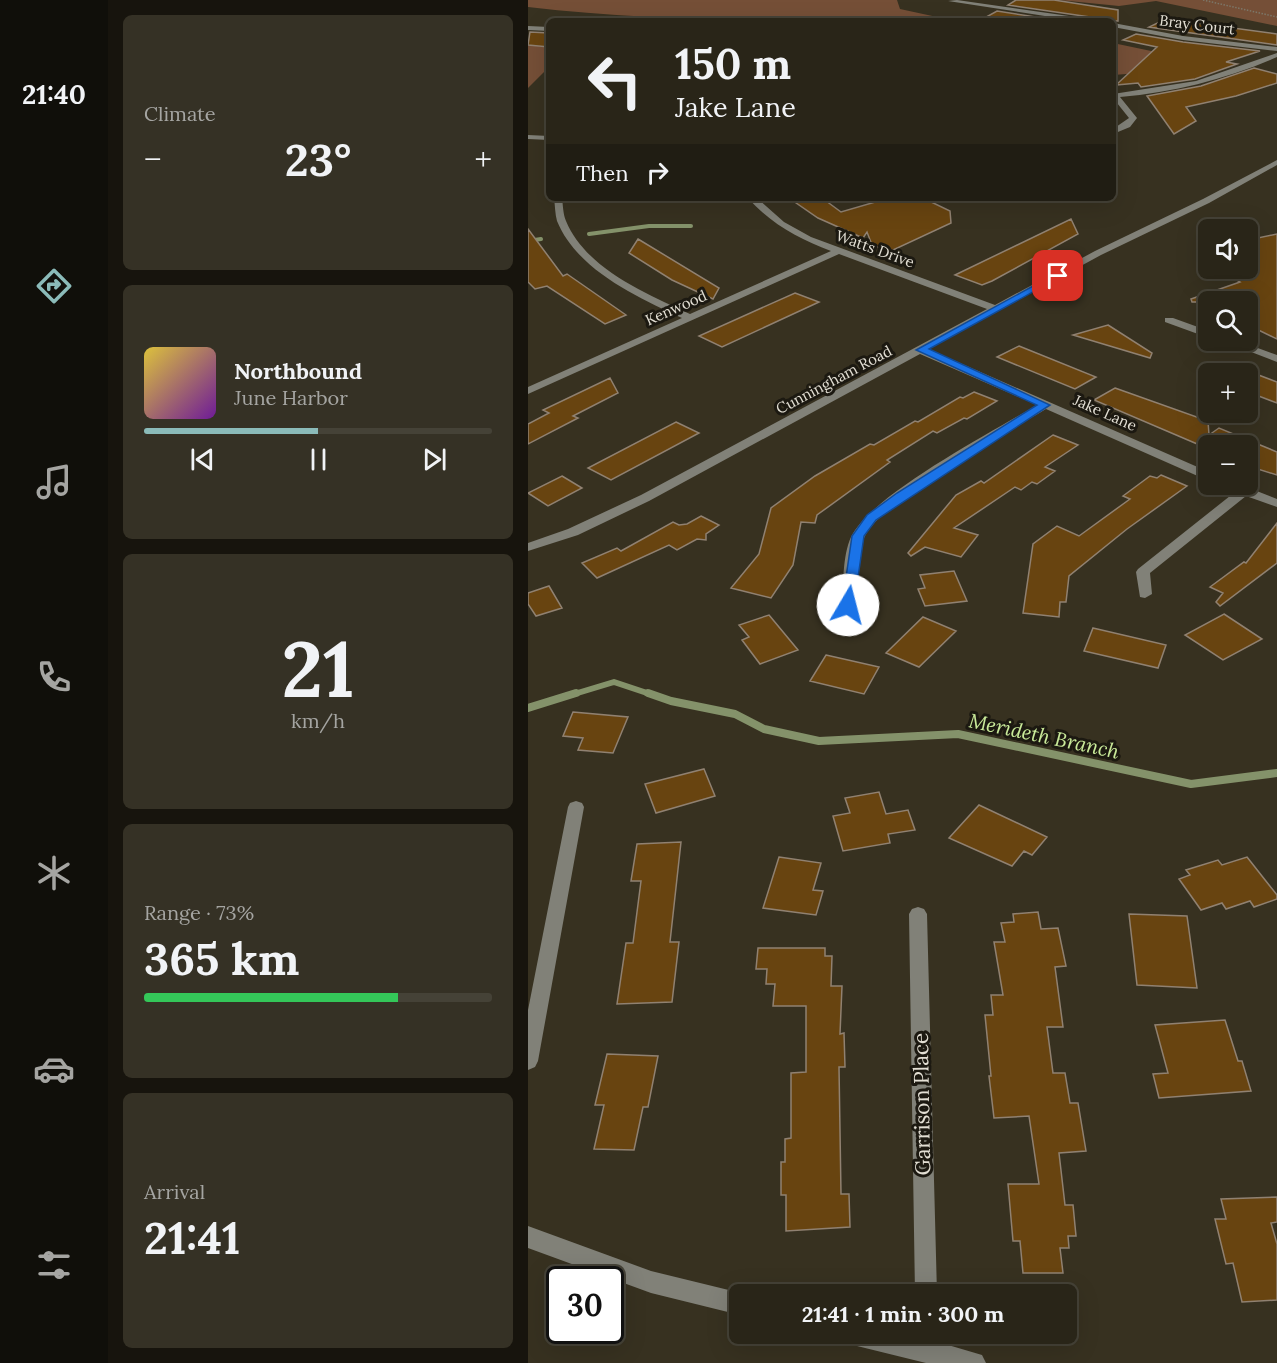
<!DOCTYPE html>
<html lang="en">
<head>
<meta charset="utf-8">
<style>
	body { margin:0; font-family:Lora,serif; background:#353125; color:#f1f3f6; height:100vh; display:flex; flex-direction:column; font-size:22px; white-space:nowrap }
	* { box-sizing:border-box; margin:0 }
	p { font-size:20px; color:#a5a5a2 }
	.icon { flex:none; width:33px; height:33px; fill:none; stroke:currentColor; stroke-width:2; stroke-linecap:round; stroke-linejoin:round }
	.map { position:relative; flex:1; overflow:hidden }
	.side { display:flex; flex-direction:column; gap:15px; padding:15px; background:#17140d; width:420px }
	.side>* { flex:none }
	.banner { position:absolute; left:18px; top:18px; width:570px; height:183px; border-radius:9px; box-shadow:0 6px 24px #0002,0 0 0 2px #454237; background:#292518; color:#f1f3f6; overflow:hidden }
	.tools { position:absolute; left:670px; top:219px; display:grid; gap:12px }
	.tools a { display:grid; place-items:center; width:60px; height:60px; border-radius:9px; background:#292518; box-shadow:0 6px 24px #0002,0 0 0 2px #454237; font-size:30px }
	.speed { position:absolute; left:18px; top:1266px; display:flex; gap:12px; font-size:30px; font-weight:700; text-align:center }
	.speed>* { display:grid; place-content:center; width:78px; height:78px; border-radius:50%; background:#292518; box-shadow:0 6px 24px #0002,0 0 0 2px #454237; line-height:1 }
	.speed .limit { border:3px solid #111; border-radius:9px; background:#fff; color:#111 }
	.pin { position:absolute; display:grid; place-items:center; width:51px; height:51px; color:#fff; margin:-26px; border-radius:12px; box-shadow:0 3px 9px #0006 }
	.me { position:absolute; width:66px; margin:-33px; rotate:8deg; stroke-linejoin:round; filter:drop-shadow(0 0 4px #0008) }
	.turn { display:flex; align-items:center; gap:21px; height:126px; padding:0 30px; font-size:27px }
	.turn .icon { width:78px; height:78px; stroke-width:2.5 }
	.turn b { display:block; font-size:42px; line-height:51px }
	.then { display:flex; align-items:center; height:57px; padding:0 30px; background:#0003; gap:12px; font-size:22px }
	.big { font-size:45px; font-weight:700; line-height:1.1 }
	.side .tile { flex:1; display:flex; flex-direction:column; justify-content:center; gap:9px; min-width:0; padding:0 21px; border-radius:9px; background:#353125 }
	.side .dial { align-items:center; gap:0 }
	.dial b { font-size:78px; line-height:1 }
	.song { display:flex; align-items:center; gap:18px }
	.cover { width:72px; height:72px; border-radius:9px; background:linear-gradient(135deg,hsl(50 70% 55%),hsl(280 70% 35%)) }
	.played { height:6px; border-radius:3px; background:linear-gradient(90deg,#8bbbb9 50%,#454237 50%) }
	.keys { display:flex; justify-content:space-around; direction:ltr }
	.heat { display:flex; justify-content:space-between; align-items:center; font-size:33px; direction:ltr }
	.charge { height:9px; border-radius:4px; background:linear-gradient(90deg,#34c759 73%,#454237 0) }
	.trip { position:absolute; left:201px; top:1284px; width:348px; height:60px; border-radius:9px; background:#292518; box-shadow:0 6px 24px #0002,0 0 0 2px #454237; font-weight:700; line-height:60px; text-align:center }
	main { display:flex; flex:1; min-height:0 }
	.tab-bar { display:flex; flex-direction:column; width:108px; justify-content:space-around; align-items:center; background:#100f0a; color:#a5a5a2 }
	.tab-bar .icon { width:42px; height:42px }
	.tab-bar .on { color:#8bbbb9 }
	.tab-bar b { font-size:27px; color:#f1f3f6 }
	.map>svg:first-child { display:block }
	.green { fill:#754f37 }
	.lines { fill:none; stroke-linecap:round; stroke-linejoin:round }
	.stream-far2 { stroke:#84926a; stroke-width:4 }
	.stream-far1 { stroke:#84926a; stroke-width:6 }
	.stream { stroke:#84926a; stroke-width:8 }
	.building { fill:#684410; stroke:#908171; stroke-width:1.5 }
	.path { stroke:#7c7769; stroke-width:1.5; stroke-dasharray:1.5 1.5; stroke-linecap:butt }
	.minor { fill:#818178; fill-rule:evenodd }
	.route { fill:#1a73e8; stroke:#114b97; stroke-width:1.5 }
	.labels { text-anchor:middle; stroke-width:6; stroke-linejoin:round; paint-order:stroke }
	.far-street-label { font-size:15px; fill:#e3dfd4; stroke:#1c1911 }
	.water-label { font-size:20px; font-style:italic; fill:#caeb9a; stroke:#1c1911 }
	.near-street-label { font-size:21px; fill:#e3dfd4; stroke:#1c1911 }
</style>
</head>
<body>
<main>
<nav class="tab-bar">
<b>21:40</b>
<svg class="icon on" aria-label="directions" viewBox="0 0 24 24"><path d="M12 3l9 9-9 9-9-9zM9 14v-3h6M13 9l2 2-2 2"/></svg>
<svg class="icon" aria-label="music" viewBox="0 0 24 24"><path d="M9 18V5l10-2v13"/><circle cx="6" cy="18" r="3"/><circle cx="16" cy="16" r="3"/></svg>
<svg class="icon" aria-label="phone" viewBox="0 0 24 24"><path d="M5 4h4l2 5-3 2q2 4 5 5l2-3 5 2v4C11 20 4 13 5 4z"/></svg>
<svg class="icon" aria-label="climate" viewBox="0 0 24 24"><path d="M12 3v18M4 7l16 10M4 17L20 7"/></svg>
<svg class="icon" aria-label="car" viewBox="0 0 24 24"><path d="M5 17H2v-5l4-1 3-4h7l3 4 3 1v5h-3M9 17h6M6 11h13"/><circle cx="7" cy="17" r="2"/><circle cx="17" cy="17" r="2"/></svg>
<svg class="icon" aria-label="filters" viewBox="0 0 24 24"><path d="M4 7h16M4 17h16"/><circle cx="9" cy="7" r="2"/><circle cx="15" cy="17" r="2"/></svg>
</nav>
<section class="side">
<div class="tile"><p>Climate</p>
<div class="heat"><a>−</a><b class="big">23°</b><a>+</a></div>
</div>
<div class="tile">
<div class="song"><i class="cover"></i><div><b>Northbound</b><p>June Harbor</p></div></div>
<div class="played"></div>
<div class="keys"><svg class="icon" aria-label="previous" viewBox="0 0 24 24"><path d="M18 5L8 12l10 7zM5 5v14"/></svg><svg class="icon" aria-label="pause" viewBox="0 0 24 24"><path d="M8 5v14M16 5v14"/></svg><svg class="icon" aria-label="next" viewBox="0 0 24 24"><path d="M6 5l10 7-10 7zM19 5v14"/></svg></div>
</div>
<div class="tile dial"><b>21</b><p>km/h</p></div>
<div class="tile"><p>Range · 73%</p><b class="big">365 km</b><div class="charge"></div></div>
<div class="tile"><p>Arrival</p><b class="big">21:41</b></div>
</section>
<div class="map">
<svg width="749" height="1363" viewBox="0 0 749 1363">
	<rect width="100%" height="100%" fill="#373120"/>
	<path class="green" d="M0,0H369L372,9L409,17L445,21C296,21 148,24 0,7Z
		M531,0H749V26L628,1L591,6Z
		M585,43L647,56L625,72L585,75Z
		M0,45L21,47V67L0,88Z"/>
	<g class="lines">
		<path class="stream-far2" d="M61,234L121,226H163
			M0,241L13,239"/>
		<path class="stream-far1" d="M43,695L86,682L125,695"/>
		<path class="stream" d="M120,693L143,701L207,714L236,729L291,741L430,734L663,784L749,773
			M0,708L48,693"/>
	</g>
	<path class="building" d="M488,0H526L590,10V21H567L562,17L480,5Z
		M469,11L534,21H451Z
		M638,19L749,34V45L621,27Z
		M2,32L21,33V47L0,45Z
		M608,34L655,42L732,51L698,62L709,64L667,79L613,87L610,83L588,85L629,47L595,40Z
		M726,68L749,74V83L708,96L658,107L668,121L646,134L619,96L673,86Z
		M261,198H294L313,212L361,198H395L422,211L423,223L363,251L344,245L339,232L335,238L290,218Z
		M543,219L550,234L464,281L454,285L427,275Z
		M0,229L35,276L39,274L98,315L77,324L19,286L7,289L0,282Z
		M749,234V339L720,325V302H664L663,299L712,282L690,268H720V240Z
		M110,239L191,288L185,299L144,280L101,253Z
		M267,293L291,302L194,347L171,336Z
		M580,325L624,353L622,358L545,335Z
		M491,346L568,377L547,389L469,357Z
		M720,371L749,382V403L720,392Z
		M82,378L90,393L45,416L50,418L0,444V424L21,413L15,410Z
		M587,388L680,421L681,435L691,428L749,452V475L720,466V446H681V449L566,400Z
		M446,392L469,401L439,419L436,418L409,433L405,431L359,460L362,462L289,515L287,523L273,522L265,565L243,598L203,588L231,554L243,508L287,476L342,444L346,445L387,421L390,422L432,397L435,398Z
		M148,422L171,433L83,480L60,468Z
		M525,435L550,445L517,467L527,471L509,484L504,482L493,490L487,487L426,528L450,535L433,557L397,547L383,556L380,553L428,495L453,481L456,483Z
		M633,475L659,486L599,529L541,576L538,602H532L531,617L495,613L505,544L529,526L551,536L602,499L595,496L622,476L629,478Z
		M34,476L54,488L20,506L0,493Z
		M173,516L191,525L178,534V540L169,539L149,550L141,545L69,578L54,563L89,548L93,551L145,522L151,525L159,524Z
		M749,523V563L692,606L688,602L695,593L682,587L716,562L718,563Z
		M426,571L439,601L397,606L390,589L397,588L392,575Z
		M21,586L34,608L8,616L0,604V593Z
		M696,614L734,639L695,660L657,635Z
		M241,615L270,650L232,664L214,640L221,637L211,625Z
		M395,617L428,631L391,667L358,653Z
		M565,628L638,645L630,668L556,651Z
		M298,655L351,667L336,694L282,681Z
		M45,712L100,717L85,753L50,750L55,738L35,736Z
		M176,769L187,796L128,813L117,784Z
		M351,792L358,814L380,810L387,830L360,834L362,843L315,851L305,816L322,813L317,798Z
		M451,805L519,837L504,855L496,851L484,866L421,838Z
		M153,842L142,942H151L144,1002L89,1004L98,943H105L113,881H103L109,844Z
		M251,857L293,863L285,890L295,891L288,915L235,908Z
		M719,857L749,895V899L726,907L722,901L698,909L694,903L673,910L651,879L662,875L658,870L690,860L694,865Z
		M510,912L513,929L530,928L538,966L527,967L535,1027H519L525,1073H537L542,1103H550L558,1151L531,1153L537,1205H545L548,1236H540L541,1248H532L535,1273H495L492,1241H485L480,1184H511L501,1116L466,1118L461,1076H463L457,1015H465L463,995H475L466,942H477L473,923L486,922L485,914Z
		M601,914L659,916L669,988L609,985Z
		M230,948H297V956H304L303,986H314L312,1034L316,1033L317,1067H311L313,1194H321L322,1227L258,1231V1195H253V1162H257V1139L263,1138V1073L278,1072V1006H245L247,984H238L239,969H228Z
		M697,1020L710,1061H714L723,1091L631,1098L625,1074L640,1073L627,1025Z
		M79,1054L130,1056L120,1107H115L106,1150L66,1149L76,1105H67Z
		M749,1197V1222L743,1223L749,1244V1300L714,1302L705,1263L698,1264L687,1219H698L693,1199Z"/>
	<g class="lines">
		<path class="path" d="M675,0L749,17"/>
		<path class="minor" d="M429,0L562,19L565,21H549L420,1Z
			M585,23L655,36L749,47V51L655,40L585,27Z
			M0,26L21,27V31L0,30Z
			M749,53V57C698,79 647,92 592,97L609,118L602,127L585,134V129L601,118L585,98V94L668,81Z
			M0,135L21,136V140L0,139Z
			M749,160V165L681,203L573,255L400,349L681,472V481L518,409C478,433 355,499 337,536C327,556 330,584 327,605L320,609L315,608L313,605C316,584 314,557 323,537C343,495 466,431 509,405L392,354L121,501L50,535L0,551V543L40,529L113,495L459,309L311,254L0,394V387L154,318C109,297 49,270 29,221C27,214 27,205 26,198H34C35,205 35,214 38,221C58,269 119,294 162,314L303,251C271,239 243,224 220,198H229L256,222L283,237L467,305L567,251L675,199Z
			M637,318H645L681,331V338L637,322Z
			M692,340H708L749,355V362Z
			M692,484H711L749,499V507L718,496L622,573L624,594L617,598L612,597L608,572L610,569L707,492Z
			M48,801L54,803L56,807L10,1061L7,1067L0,1070V1010L40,807L42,803Z
			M390,907L396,909L399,914L409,1294H387L381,914L384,909Z
			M0,1226L123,1271L217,1294H212V1315L123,1293L0,1248Z
			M317,1334H375L386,1336V1334H410V1342L454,1355L458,1363H398L329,1346L321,1342Z"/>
	</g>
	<path class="route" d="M527,274L534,276L401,349L522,405L348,520L336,536L326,605L320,609L316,608L314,605L324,536L339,515L369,493L509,405L388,350Z"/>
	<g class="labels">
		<g class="far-street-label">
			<text transform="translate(669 25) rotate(7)" y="5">Bray Court</text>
			<text transform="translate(347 249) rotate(20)" y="5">Watts Drive</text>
			<text transform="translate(148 308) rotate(-24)" y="5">Kenwood</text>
			<text transform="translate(306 380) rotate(-28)" y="5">Cunningham Road</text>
			<text transform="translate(577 413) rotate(24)" y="5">Jake Lane</text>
		</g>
		<g class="water-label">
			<text transform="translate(516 736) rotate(12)" y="7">Merideth Branch</text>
		</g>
		<g class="near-street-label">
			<text transform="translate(394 1104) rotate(-91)" y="7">Garrison Place</text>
		</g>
	</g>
</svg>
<div class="tools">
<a><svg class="icon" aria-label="sound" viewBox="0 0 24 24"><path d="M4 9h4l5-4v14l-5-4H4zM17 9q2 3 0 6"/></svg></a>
<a><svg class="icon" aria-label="search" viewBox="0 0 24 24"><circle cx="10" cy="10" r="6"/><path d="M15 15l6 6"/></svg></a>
<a>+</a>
<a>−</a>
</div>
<div class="speed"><div class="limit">30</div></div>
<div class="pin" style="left:530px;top:276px;background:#d93025"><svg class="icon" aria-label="arrive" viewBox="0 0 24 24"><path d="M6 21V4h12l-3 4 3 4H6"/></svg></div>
<svg class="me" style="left:320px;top:605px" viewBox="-20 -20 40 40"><circle r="19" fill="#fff"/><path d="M0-13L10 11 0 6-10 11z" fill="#1a73e8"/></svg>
<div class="trip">21:41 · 1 min · 300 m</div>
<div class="banner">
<div class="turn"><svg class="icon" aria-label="left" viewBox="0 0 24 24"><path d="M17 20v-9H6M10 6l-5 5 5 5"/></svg><div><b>150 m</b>Jake Lane</div></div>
<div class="then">Then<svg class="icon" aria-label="right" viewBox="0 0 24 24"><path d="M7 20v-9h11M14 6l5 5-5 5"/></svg></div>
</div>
</div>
</main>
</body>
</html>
